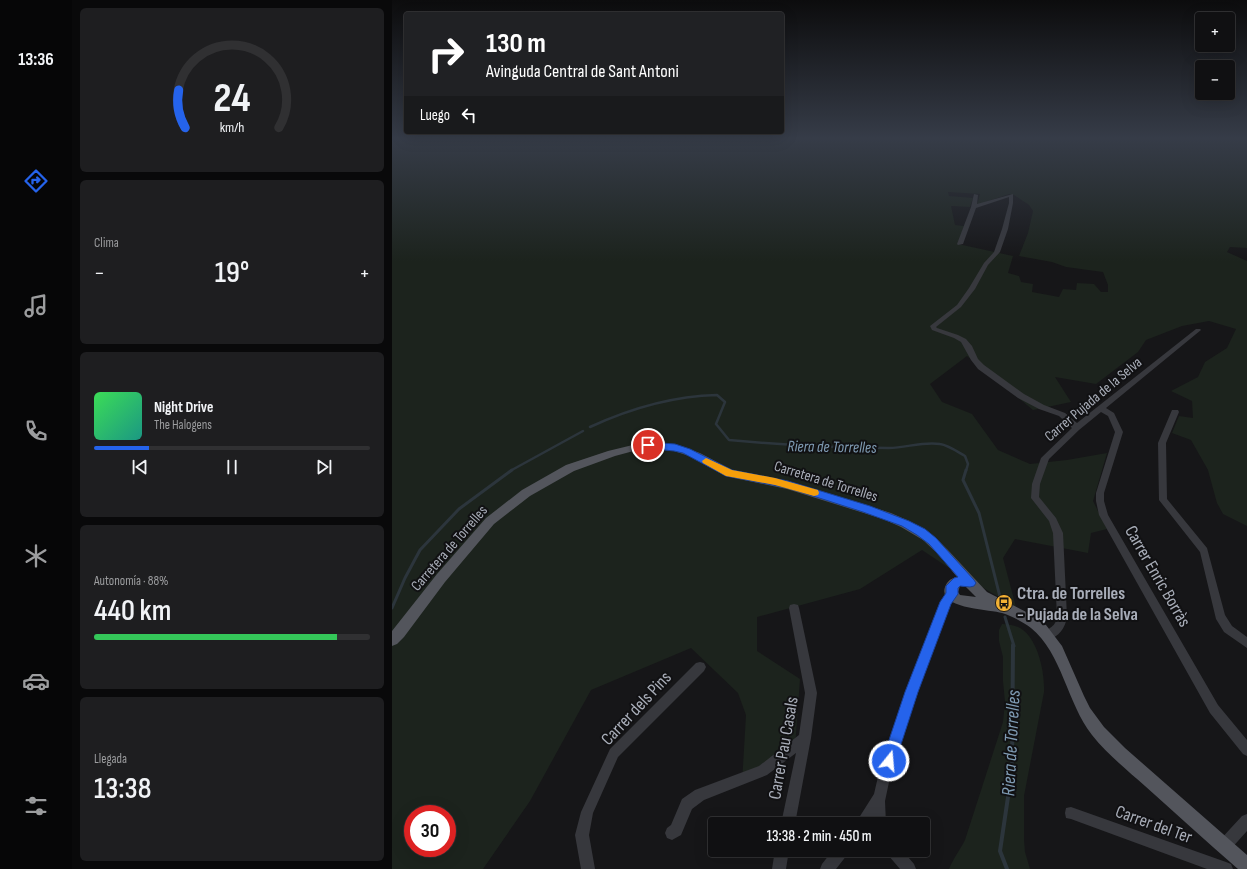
<!DOCTYPE html>
<html lang="es">
<head>
<meta charset="utf-8">
<style>
	body { margin:0; font-family:"Sofia Sans Condensed",sans-serif; background:#1e1e20; color:#f1f3f6; height:100vh; display:flex; flex-direction:column; font-size:15px; white-space:nowrap }
	* { box-sizing:border-box; margin:0 }
	p { font-size:13px; color:#9c9d9f }
	.icon { flex:none; width:22px; height:22px; fill:none; stroke:currentColor; stroke-width:2; stroke-linecap:round; stroke-linejoin:round }
	.map { position:relative; flex:1; overflow:hidden }
	.side { display:flex; flex-direction:column; gap:8px; padding:8px; background:#09090a; width:320px }
	.side>* { flex:none }
	.hud { position:absolute; left:12px; top:12px; width:380px; height:122px; border-radius:4px; box-shadow:0 4px 16px #0002,0 0 0 1px #303032; background:#202124; color:#fff; overflow:hidden }
	.buttons { position:absolute; left:803px; top:12px; display:grid; gap:8px }
	.buttons a { display:grid; place-items:center; width:40px; height:40px; border-radius:4px; background:#101012; box-shadow:0 4px 16px #0002,0 0 0 1px #303032; font-size:20px }
	.speed { position:absolute; left:12px; top:805px; display:flex; gap:8px; font-size:20px; font-weight:700; text-align:center }
	.speed>* { display:grid; place-content:center; width:52px; height:52px; border-radius:50%; background:#101012; box-shadow:0 4px 16px #0002,0 0 0 1px #303032; line-height:1 }
	.speed .limit { border:6px solid #d22; background:#fff; color:#111 }
	.pin { position:absolute; display:grid; place-items:center; width:34px; height:34px; color:#fff; margin:-17px; border:2px solid #fff; border-radius:50%; box-shadow:0 1px 4px #0007 }
	.me { position:absolute; width:44px; margin:-22px; rotate:17deg; stroke-linejoin:round; filter:drop-shadow(0 0 3px #0008) }
	.turn { display:flex; align-items:center; gap:14px; height:84px; padding:0 16px; font-size:18px }
	.turn .icon { width:52px; height:52px; stroke-width:2.5 }
	.turn b { display:block; font-size:28px; line-height:34px }
	.then { display:flex; align-items:center; height:38px; padding:0 16px; background:#0003; gap:8px; font-size:15px }
	.big { font-size:30px; font-weight:600; line-height:1.1 }
	.side .card { flex:1; display:flex; flex-direction:column; justify-content:center; gap:6px; min-width:0; padding:0 14px; border-radius:6px; background:#1e1e20 }
	.side .dial { align-items:center; gap:0 }
	.dial svg { height:104px; overflow:visible; fill:none; stroke:#303032; stroke-width:7; stroke-linecap:round; text-anchor:middle }
	.dial text { fill:#f1f3f6; stroke:none }
	.song { display:flex; align-items:center; gap:12px }
	.cover { width:48px; height:48px; border-radius:6px; background:linear-gradient(135deg,hsl(130 70% 55%),hsl(170 70% 35%)) }
	.played { height:4px; border-radius:2px; background:linear-gradient(90deg,#2563eb 20%,#303032 20%) }
	.keys { display:flex; justify-content:space-around; direction:ltr }
	.heat { display:flex; justify-content:space-between; align-items:center; font-size:22px; direction:ltr }
	.charge { height:6px; border-radius:3px; background:linear-gradient(90deg,#34c759 88%,#303032 0) }
	.trip { position:absolute; left:316px; top:817px; width:222px; height:40px; border-radius:4px; background:#101012; box-shadow:0 4px 16px #0002,0 0 0 1px #303032; font-weight:600; line-height:40px; text-align:center }
	main { display:flex; flex:1; min-height:0 }
	.tab-bar { display:flex; flex-direction:column; width:72px; justify-content:space-around; align-items:center; background:#060607; color:#9c9d9f }
	.tab-bar .icon { width:28px; height:28px }
	.tab-bar .selected { color:#2563eb }
	.tab-bar b { font-size:18px; color:#f1f3f6 }
	.map>svg:first-child { display:block }
	.green { fill:#1c231d; fill-rule:evenodd }
	.lines { fill:none; stroke-linecap:round; stroke-linejoin:round }
	.stream-far2 { stroke:#2c353c; stroke-width:2.5 }
	.stream-far1 { stroke:#2c353c; stroke-width:3 }
	.stream { stroke:#2c353c; stroke-width:4 }
	.minor { fill:#37383d; fill-rule:evenodd }
	.major { fill:#53555c; fill-rule:evenodd }
	.route { fill:#2563eb; stroke:#184099 }
	.slow { fill:#f59e0b }
	.labels { text-anchor:middle; stroke-width:4; stroke-linejoin:round; paint-order:stroke }
	.street-label { font-size:15px; fill:#a8adb8; stroke:#111113 }
	.water-label { font-size:16px; font-style:italic; fill:#7f9bb3; stroke:#111113 }
	.near-street-label { font-size:18px; fill:#a8adb8; stroke:#111113 }
	.near-poi-label { font-size:18px; font-weight:bold; fill:#a8adb8; stroke:#111113; text-anchor:start }
	.near-water-label { font-size:19px; font-style:italic; fill:#7f9bb3; stroke:#111113 }
</style>
</head>
<body>
<main>
<nav class="tab-bar">
<b>13:36</b>
<svg class="icon selected" aria-label="directions" viewBox="0 0 24 24"><path d="M12 3l9 9-9 9-9-9zM9 14v-3h6M13 9l2 2-2 2"/></svg>
<svg class="icon" aria-label="music" viewBox="0 0 24 24"><path d="M9 18V5l10-2v13"/><circle cx="6" cy="18" r="3"/><circle cx="16" cy="16" r="3"/></svg>
<svg class="icon" aria-label="phone" viewBox="0 0 24 24"><path d="M5 4h4l2 5-3 2q2 4 5 5l2-3 5 2v4C11 20 4 13 5 4z"/></svg>
<svg class="icon" aria-label="climate" viewBox="0 0 24 24"><path d="M12 3v18M4 7l16 10M4 17L20 7"/></svg>
<svg class="icon" aria-label="car" viewBox="0 0 24 24"><path d="M5 17H2v-5l4-1 3-4h7l3 4 3 1v5h-3M9 17h6M6 11h13"/><circle cx="7" cy="17" r="2"/><circle cx="17" cy="17" r="2"/></svg>
<svg class="icon" aria-label="filters" viewBox="0 0 24 24"><path d="M4 7h16M4 17h16"/><circle cx="9" cy="7" r="2"/><circle cx="15" cy="17" r="2"/></svg>
</nav>
<section class="side">
<div class="card dial"><svg viewBox="0 0 100 80">
<path d="M14 69A42 42 0 1 1 86 69"/>
<path d="M14 69A42 42 0 0 1 9 40" stroke="#2563eb"/>
<text x="50" y="56" font-size="32" font-weight="700">24</text>
<text x="50" y="72" font-size="11">km/h</text>
</svg></div>
<div class="card"><p>Clima</p>
<div class="heat"><a>−</a><b class="big">19°</b><a>+</a></div>
</div>
<div class="card">
<div class="song"><i class="cover"></i><div><b>Night Drive</b><p>The Halogens</p></div></div>
<div class="played"></div>
<div class="keys"><svg class="icon" aria-label="previous" viewBox="0 0 24 24"><path d="M18 5L8 12l10 7zM5 5v14"/></svg><svg class="icon" aria-label="pause" viewBox="0 0 24 24"><path d="M8 5v14M16 5v14"/></svg><svg class="icon" aria-label="next" viewBox="0 0 24 24"><path d="M6 5l10 7-10 7zM19 5v14"/></svg></div>
</div>
<div class="card"><p>Autonomía · 88%</p><b class="big">440 km</b><div class="charge"></div></div>
<div class="card"><p>Llegada</p><b class="big">13:38</b></div>
</section>
<div class="map">
<svg width="855" height="869" viewBox="0 0 855 869">
	<rect width="100%" height="100%" fill="#161618"/>
	<path class="green" d="M0,139H855V248L838,247L835,252L855,261V526L831,514L825,503L816,470L799,440L780,433L787,416L801,418L800,401L779,391L806,377L813,362L835,348L844,329L817,321L790,326L754,340L746,352L704,384L663,377L679,402L641,410L575,356L538,384L550,402L580,414L606,450L638,464L675,460L715,453L701,501L715,529L699,533L696,553L623,539L611,558L624,607L557,568L530,550L468,589L365,617V651L408,679L403,748L350,783L354,715L346,693L299,648L199,690L138,801L91,869H0ZM556,192L588,194L585,205L617,194L622,195L637,205L641,211L636,233L627,256L660,262L674,267L711,272L716,285V292H709L702,284L685,283L684,290L671,289L667,297L640,292L641,284L629,282L627,276L616,273L621,256L566,244L572,226L563,225L559,206L578,207L581,198L557,196ZM21,814H55V848H21Z
		M610,624C615,624 621,625 626,627C646,636 653,673 652,692L632,796V840L633,852L638,869H557C561,859 568,850 573,840L611,722L613,702L611,681V657L607,641V630Z"/>
	<g class="lines">
		<path class="stream-far2" d="M198,427C237,409 282,396 325,395L333,402L324,424L337,440C390,445 443,448 497,448C514,448 531,441 548,444C556,445 566,452 573,456L576,464L574,471
			M118,471L191,431"/>
		<path class="stream-far1" d="M574,470L571,480L587,513L609,601
			M0,608L13,578L28,550L67,509L120,470
			M613,617L622,646"/>
		<path class="stream" d="M615,869L608,851L620,770L621,645"/>
		<path class="minor" d="M582,194L586,195L585,204L621,194V203L616,229L608,252L596,265L583,289L569,307L544,327L545,328L566,335L574,339L580,346L586,359L592,365L632,394L652,405L673,413L685,423L804,329H808L809,330L714,408L722,413L731,432L712,493V501L716,515L826,705L855,740V756L851,754L818,713L707,515L704,501V493L723,432L716,416L709,412L687,430L657,459L648,484L647,497L664,518L671,533L675,617C673,629 667,636 656,640L652,638L651,635C655,627 663,629 665,617L661,533L657,521L639,498L640,484L649,458L680,428L667,416L647,409L626,398L586,369L579,360L569,342L562,338L540,330L538,326L565,305L577,288L592,263L602,252L610,229L617,203V197L584,208L571,244L566,245L565,244L579,207Z
			M780,410H786L787,412L774,443L775,499L815,548L833,615L840,626L855,637V648L832,632L824,619L808,552L767,500L766,443Z
			M560,590L564,591L565,594L558,604L540,652L500,768L493,801L494,824H480V819L477,824H463L482,794L488,768L505,718L549,602L556,591Z
			M402,604L406,605L407,608L425,693L419,738L403,824H389L404,753L375,775L312,800L300,809L289,835L280,840L275,838L273,833L275,828L279,825L290,799L303,790L367,766L407,735L413,693L397,608L398,605Z
			M308,662L312,663L314,667L312,671L226,757L201,813L197,835L203,869H189L183,835L189,812L218,749L304,663Z
			M679,807L834,862L839,864L841,869H815L679,819L674,818L673,813L674,808Z
			M855,814V831L837,851L832,853L827,851L825,846L827,841L850,816Z
			M383,850H397L394,869H380Z
			M441,850H457L455,855L444,869H428L430,864Z
			M494,850H510L522,864L524,869H508L496,855Z"/>
		<path class="major" d="M249,443L287,446L308,453L340,470L396,481L499,513L517,521L539,534L555,549L595,592L640,615L654,625L670,646L692,696L698,708L712,727L733,748L855,855V869H846C814,841 784,814 753,786C735,770 715,754 700,735C675,703 670,653 639,628C631,622 620,616 610,613C598,609 539,609 555,583C558,579 561,578 565,577L547,555L531,540L509,527L491,519L395,489L333,476L300,457L282,451L249,449L223,456L182,471L138,496L102,524L53,582L12,637L5,644L0,646V631L45,574L94,518L130,490L174,465L216,451ZM568,586L574,587L584,597L568,595L566,592Z"/>
	</g>
	<linearGradient id="sky" x2="0" y2="1"><stop stop-color="#0c0c0d"/><stop offset="0.53" stop-color="#363c48"/><stop offset="1" stop-color="#363c48" stop-opacity="0"/></linearGradient>
	<rect width="855" height="261" fill="url(#sky)"/>
	<path class="route" d="M256,442L283,444L298,449L340,470L396,481L478,506L517,521L533,529L544,538L582,580L584,583L582,586L578,587L568,586L566,588V594L559,604L526,692L502,766L497,768L492,766L490,761L513,692L548,602L554,593V586L562,578L566,577L537,544L525,535L510,526L471,512L396,488L334,476L291,453L282,451L253,448L252,445Z"/>
	<path class="slow" d="M314,458L340,470L383,478L426,490L427,493L426,495L422,496L383,485L334,476L311,463L310,461Z"/>
	<defs>
		<g id="bus-disc" transform="scale(0.9)"><circle r="9.5" fill="#f2b134" stroke="#111113"/><path d="M-5-6H5V4H4V6H2V4H-2V6H-4V4H-5ZM-3.5-4V0h7V-4ZM-3.5 1.2v1.5H-2V1.2ZM2 1.2v1.5H3.5V1.2Z" fill="#111"/></g>
	</defs>
	<g fill-rule="evenodd">
		<use href="#bus-disc" x="612" y="603"/>
	</g>
	<g class="labels">
		<g class="street-label">
			<text transform="translate(701 399) rotate(-40)" y="5">Carrer Pujada de la Selva</text>
			<text transform="translate(434 481) rotate(17)" y="5">Carretera de Torrelles</text>
			<text transform="translate(57 548) rotate(-49)" y="5">Carretera de Torrelles</text>
		</g>
		<g class="water-label">
			<text transform="translate(440 446) rotate(1)" y="6">Riera de Torrelles</text>
		</g>
		<g class="near-street-label">
			<text transform="translate(766 576) rotate(60)" y="6">Carrer Enric Borràs</text>
			<text transform="translate(244 708) rotate(-47)" y="6">Carrer dels Pins</text>
			<text transform="translate(391 748) rotate(-80)" y="6">Carrer Pau Casals</text>
			<text transform="translate(762 824) rotate(20)" y="6">Carrer del Ter</text>
		</g>
		<g class="near-poi-label">
			<text x="625" y="599">Ctra. de Torrelles<tspan x="625" dy="21">- Pujada de la Selva</tspan></text>
		</g>
		<g class="near-water-label">
			<text transform="translate(618 743) rotate(-87)" y="7">Riera de Torrelles</text>
		</g>
	</g>
</svg>
<div class="buttons">
<a>+</a>
<a>−</a>
</div>
<div class="speed"><div class="limit">30</div></div>
<div class="pin" style="left:256px;top:445px;background:#d93025"><svg class="icon" aria-label="arrive" viewBox="0 0 24 24"><path d="M6 21V4h12l-3 4 3 4H6"/></svg></div>
<svg class="me" style="left:497px;top:761px" viewBox="-20 -20 40 40"><circle r="17" fill="#2563eb" stroke="#fff" stroke-width="3"/><path d="M0-11L8 9 0 5-8 9z" fill="#fff"/></svg>
<div class="trip">13:38 · 2 min · 450 m</div>
<div class="hud">
<div class="turn"><svg class="icon" aria-label="right" viewBox="0 0 24 24"><path d="M7 20v-9h11M14 6l5 5-5 5"/></svg><div><b>130 m</b>Avinguda Central de Sant Antoni</div></div>
<div class="then">Luego<svg class="icon" aria-label="left" viewBox="0 0 24 24"><path d="M17 20v-9H6M10 6l-5 5 5 5"/></svg></div>
</div>
</div>
</main>
</body>
</html>
